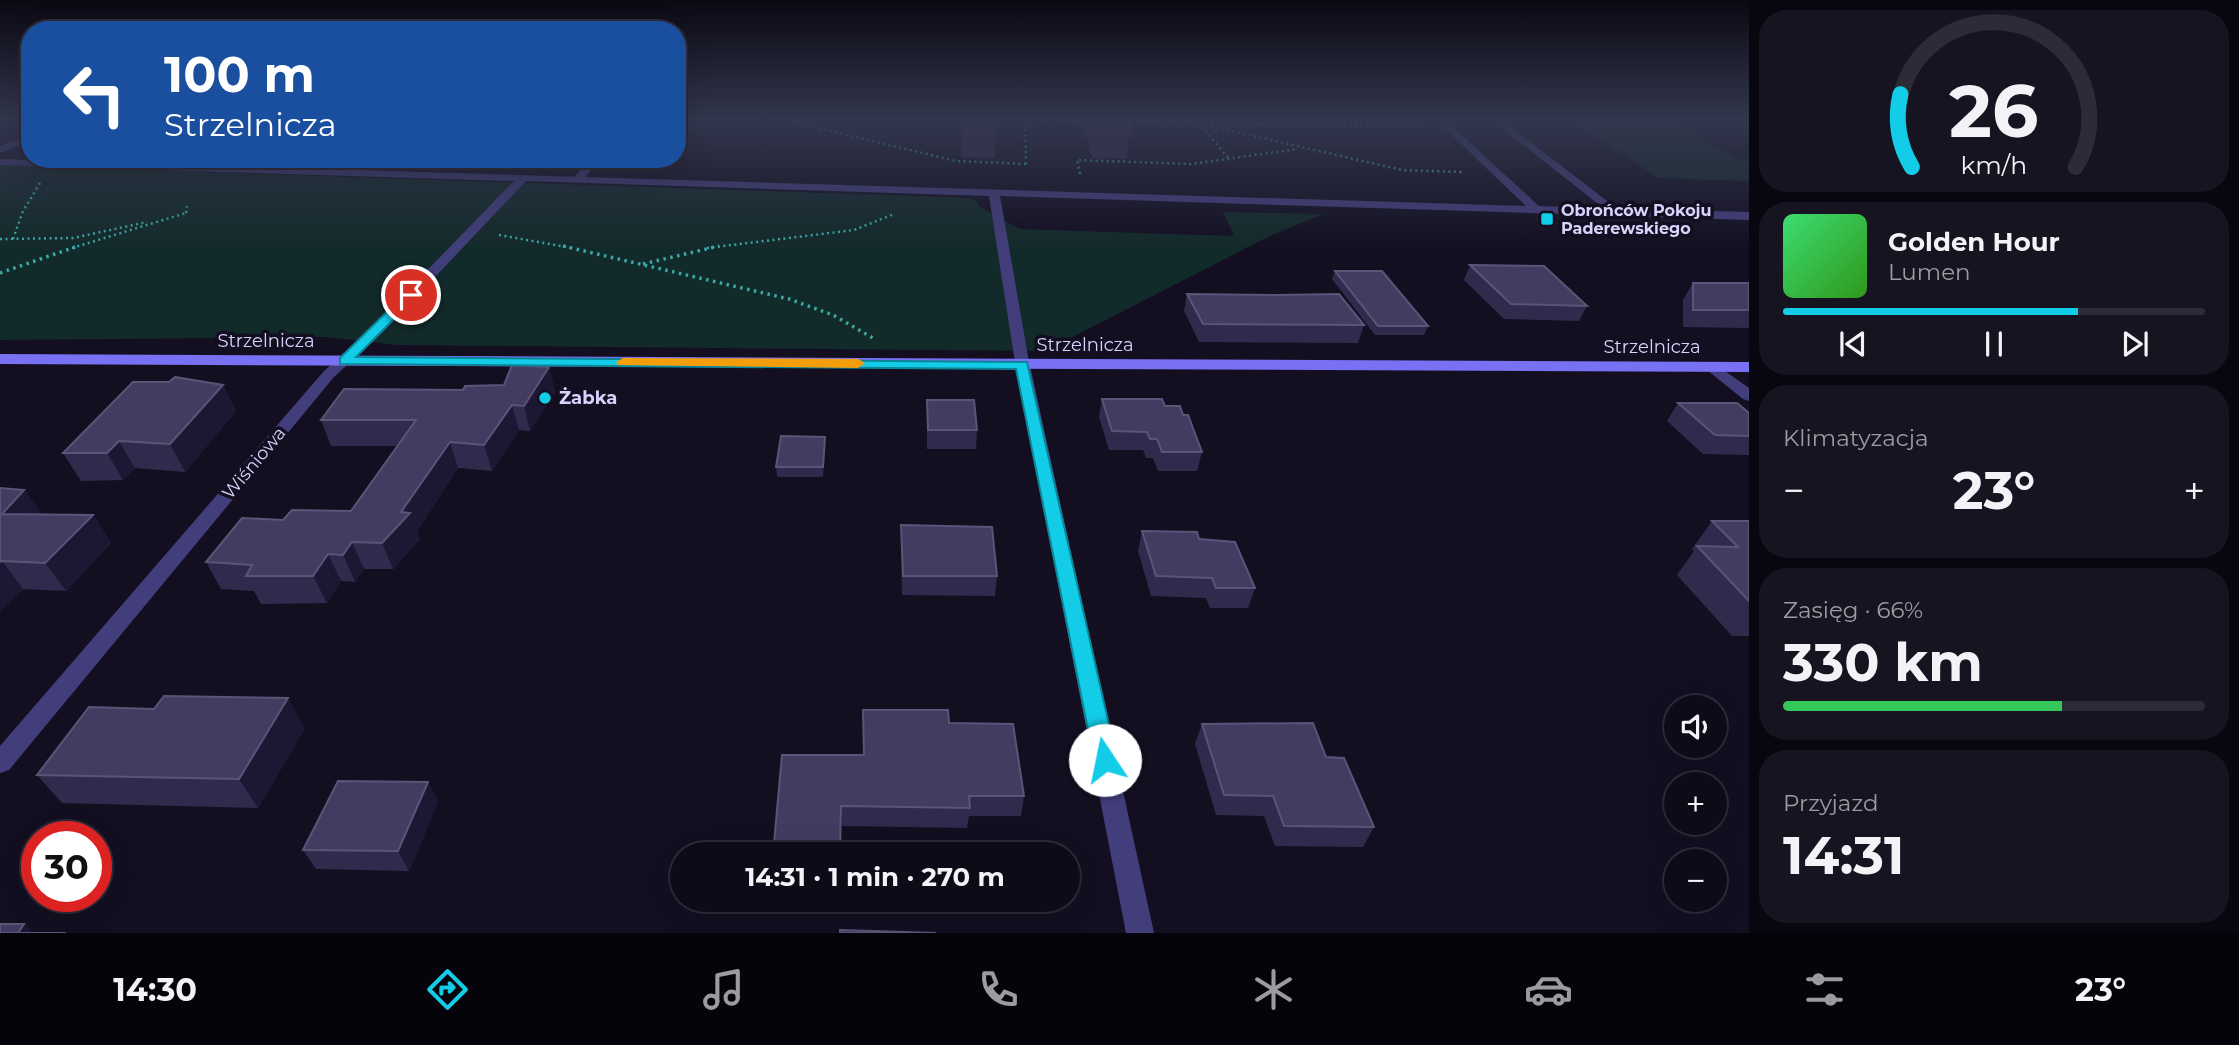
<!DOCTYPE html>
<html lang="pl">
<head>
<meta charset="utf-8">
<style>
	body { margin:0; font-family:Montserrat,sans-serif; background:#171422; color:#f1f3f6; height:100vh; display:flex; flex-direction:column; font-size:26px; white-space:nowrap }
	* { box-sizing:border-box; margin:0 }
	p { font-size:23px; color:#9b9ba2 }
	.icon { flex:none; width:38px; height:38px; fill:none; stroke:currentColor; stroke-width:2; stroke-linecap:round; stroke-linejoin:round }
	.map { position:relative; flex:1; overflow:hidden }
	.side { display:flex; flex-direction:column; gap:10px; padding:10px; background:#08060e; width:490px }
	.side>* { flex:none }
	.banner { position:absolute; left:21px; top:21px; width:665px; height:147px; border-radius:28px; box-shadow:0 7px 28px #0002,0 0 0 2px #2e2b38; background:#1a4fa0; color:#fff; overflow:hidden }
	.tools { position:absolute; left:1664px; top:695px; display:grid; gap:14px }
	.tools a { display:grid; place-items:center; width:63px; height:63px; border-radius:50%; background:#0e0b19; box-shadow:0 7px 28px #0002,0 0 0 2px #2e2b38; font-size:35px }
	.speed { position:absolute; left:21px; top:821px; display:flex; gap:14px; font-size:35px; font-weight:700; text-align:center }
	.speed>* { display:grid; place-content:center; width:91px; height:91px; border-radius:50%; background:#0e0b19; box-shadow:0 7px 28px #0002,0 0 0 2px #2e2b38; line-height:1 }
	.speed .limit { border:10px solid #d22; background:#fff; color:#111 }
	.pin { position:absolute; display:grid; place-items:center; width:60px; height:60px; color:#fff; margin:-30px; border:4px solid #fff; border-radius:50%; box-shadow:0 2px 7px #0007 }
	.me { position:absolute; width:77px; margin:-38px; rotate:349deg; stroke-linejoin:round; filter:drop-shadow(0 0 5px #0008) }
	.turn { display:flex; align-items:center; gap:24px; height:147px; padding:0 28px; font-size:32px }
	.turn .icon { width:91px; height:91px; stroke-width:2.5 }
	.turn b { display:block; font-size:49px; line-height:60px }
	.big { font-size:52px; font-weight:700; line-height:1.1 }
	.side .widget { flex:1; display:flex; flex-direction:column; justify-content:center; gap:10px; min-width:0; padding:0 24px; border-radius:28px; background:#171422 }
	.side .dial { align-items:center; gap:0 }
	.dial svg { height:182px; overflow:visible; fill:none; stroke:#2e2b38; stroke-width:7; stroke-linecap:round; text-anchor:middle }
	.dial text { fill:#f1f3f6; stroke:none }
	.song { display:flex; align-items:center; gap:21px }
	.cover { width:84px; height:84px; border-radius:10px; background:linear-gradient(135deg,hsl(140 70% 55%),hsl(110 70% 35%)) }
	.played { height:7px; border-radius:4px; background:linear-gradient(90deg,#12cce8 70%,#2e2b38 70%) }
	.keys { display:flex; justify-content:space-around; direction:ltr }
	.heat { display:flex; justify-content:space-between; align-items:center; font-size:38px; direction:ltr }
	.charge { height:10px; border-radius:5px; background:linear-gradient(90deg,#34c759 66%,#2e2b38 0) }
	.trip { position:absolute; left:670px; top:842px; width:410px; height:70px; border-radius:35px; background:#0e0b19; box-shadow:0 7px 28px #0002,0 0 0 2px #2e2b38; font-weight:700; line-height:70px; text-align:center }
	.tabs { display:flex; height:112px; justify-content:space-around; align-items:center; background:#06040a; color:#9b9ba2 }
	.tabs .icon { width:49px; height:49px }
	.tabs .active { color:#12cce8 }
	.tabs b { font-size:32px; color:#f1f3f6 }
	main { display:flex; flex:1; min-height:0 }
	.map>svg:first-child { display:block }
	.green { fill:#132a2a }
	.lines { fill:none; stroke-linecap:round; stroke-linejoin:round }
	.path-far1 { stroke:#38aba7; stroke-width:2.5; stroke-dasharray:2 3.5; stroke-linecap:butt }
	.path { stroke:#38aba7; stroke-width:3.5; stroke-dasharray:2.5 4.5; stroke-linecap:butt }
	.lane { fill:#423e7c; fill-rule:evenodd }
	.street { fill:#423e7c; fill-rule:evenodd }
	.secondary { fill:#7871f4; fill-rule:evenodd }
	.wall { fill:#322a4d }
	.shaded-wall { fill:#1e1734 }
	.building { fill:#433c60; stroke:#5b5478; stroke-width:2 }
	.route { fill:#12cce8; stroke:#0c8597; stroke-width:2 }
	.slow { fill:#f59e0b }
	.poi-dot { fill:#12cce8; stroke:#130f21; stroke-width:2.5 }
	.labels { text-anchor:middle; stroke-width:7; stroke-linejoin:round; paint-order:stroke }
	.far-poi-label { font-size:16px; font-weight:bold; fill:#d8d3fc; stroke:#130f21; text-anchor:start }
	.street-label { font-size:18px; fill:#d8d3fc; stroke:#130f21 }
	.poi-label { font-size:18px; font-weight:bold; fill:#d8d3fc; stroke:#130f21; text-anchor:start }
</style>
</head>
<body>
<main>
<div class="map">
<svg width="1749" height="933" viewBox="0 0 1749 933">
	<rect width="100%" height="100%" fill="#130f21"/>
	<path class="green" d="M1569,118H1665L1735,159L1749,160V181L1659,178Z
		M0,165L968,198L978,202L979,206L1019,229L1234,236L1223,212L1323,214L1272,235L1045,351L397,345L327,337L0,340Z"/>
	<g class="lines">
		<path class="path-far1" d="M776,118L956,161L1026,164
			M946,118H965
			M1025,118L1026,166
			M1175,118L1188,121
			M1195,118L1229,159
			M991,119L1088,121
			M1124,122L1420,127
			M1206,125L1402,170L1462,172
			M1080,174L1077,160L1191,164L1298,149
			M186,213L187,206
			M499,235L572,248
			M0,239L73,238L147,222
			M13,239L23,211L40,183
			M72,248L186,213
			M707,248L854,230L894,214"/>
		<path class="path" d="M563,246L789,299L833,315L873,338
			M643,264L719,246
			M0,273L78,246"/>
		<path class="lane" d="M1489,118H1499L1619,210V214H1611Z
			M589,159H600L583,180H575L574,178Z"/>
		<path class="street" d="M1434,118H1443L1539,206L1749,212V220L1000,196L1028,356L1154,933H1126L1014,356L989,196L526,181L379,336L334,377L9,770L0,773V746L324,371L369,330L514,181L0,165V159L1526,206Z
			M30,134V141L0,153V146Z
			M1712,362L1749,388V401L1743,399L1707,370L1704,367L1707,364Z"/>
		<path class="secondary" d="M0,354L1749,362V372L0,364Z"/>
	</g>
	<path class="wall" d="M962,118H997L995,158L961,157Z
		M1084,118H1128L1131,127L1126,159L1092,158L1084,125Z
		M448,159H575L569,166L449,162Z
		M1470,265L1587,306L1579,321L1504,319L1464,280Z
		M1335,271L1428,326L1424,335H1375L1332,279Z
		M1693,283H1749V328L1683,327V300Z
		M1187,294L1364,325L1358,343L1199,342L1184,311Z
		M549,367L555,392L530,431L519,430L492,471L458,468L417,531L420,539L393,569H364L355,582L341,581L327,603L261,604L254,591L221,589L206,562L283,520L351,511L398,446H331L321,420L463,390L504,385Z
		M223,385L236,411L185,472L135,468L123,480L81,481L63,453Z
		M1102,399L1165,406L1183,415L1202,452L1197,471H1158L1153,458H1146L1143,450H1109L1099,417Z
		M927,400L977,430L976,449H927Z
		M1678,403L1749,436V455L1703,454L1667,421Z
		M825,437L823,477H777L776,467Z
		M0,488L24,490L42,515H93L111,543L66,591L23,589L0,611Z
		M1712,521H1749V636H1732L1677,575L1694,551L1692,549Z
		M901,525L997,576L995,596L902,595Z
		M1142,531L1199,539L1255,588L1248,608H1210L1206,598L1151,596L1138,551Z
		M949,723L1024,796L1021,816H969L967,828L842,826L841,854H776L774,843L864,755Z
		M1202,724L1326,757L1374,827L1363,847L1275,846L1264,816L1216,815L1195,744Z
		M305,728L258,808L62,803L37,775Z
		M428,782L438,802L409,871L316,869L303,850Z"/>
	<path class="shaded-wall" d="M568,159H575L569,166Z
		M549,367L555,392L530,431L524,406Z
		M223,385L236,411L185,472L170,444Z
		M512,405L519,430L492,471L484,445Z
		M825,437L826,446L823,477V467Z
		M119,441L135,468L123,480L107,453Z
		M450,442L458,468L417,531L420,539L393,569L382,543L401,512Z
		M24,490L44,517L2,514Z
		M93,515L111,543L66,591L45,563Z
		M352,542L364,569L355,582L343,555Z
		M328,554L341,581L327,603L313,576Z
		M2,561L23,589L0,611V562Z
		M288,698L305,728L258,808L239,779Z
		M428,782L438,802L409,871L398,851Z
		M841,806L842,826L840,854V844Z
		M24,924L33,933H18Z"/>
	<path class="building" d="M963,118H997V126L963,125Z
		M1094,118H1128L1131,127L1096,126Z
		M1470,265L1544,266L1587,306L1511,304Z
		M1335,271H1382L1428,326H1378Z
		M1693,283H1749V310H1693Z
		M1187,294L1277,295L1339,294L1364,325L1203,324Z
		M512,365L549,367L524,406L512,405L484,445L450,442L401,512L410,513L382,543L352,542L343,555L328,554L313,576H246L252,565L206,562L242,518L283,520L292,510L351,511L416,420H321L344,389L463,390L465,386L504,385Z
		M175,377L223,385L170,444L119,441L107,453H63L133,382H169Z
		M1102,399H1162L1165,406H1180L1183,415H1188L1202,452H1162L1157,439H1150L1147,432L1112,431Z
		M927,400H974L977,430H928Z
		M1678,403H1737L1749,413V436L1715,435Z
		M781,436L825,437L823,467H776Z
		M0,488L24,490L2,514L93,515L45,563L2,561L0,562Z
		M1712,521H1749V601L1697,546L1738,547Z
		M901,525L992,527L997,576H903Z
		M1142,531L1197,532L1199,539L1235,542L1255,588H1216L1212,578L1156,576Z
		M164,696L288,698L239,779L37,775L89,707L154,709Z
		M863,710H948L949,723L1013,724L1024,796H969L970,808L841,806L840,844L774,843L782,755H864Z
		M1313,723L1326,757L1344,758L1374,827L1284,826L1273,796L1224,795L1202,724Z
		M338,781L428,782L398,851L303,850Z
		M0,924H24L18,933H66H0Z
		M840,930L936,933H840Z"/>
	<linearGradient id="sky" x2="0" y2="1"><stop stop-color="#0a0812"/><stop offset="0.48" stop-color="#33374e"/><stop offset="1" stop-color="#33374e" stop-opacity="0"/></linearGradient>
	<rect width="1749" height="248" fill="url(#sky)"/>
	<path class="route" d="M411,291L416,292V297L356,357L1027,362L1117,760L1113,767L1105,769L1098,767L1094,760L1016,369L340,364V358L407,292Z"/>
	<path class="slow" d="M623,358L858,359L865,363L858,368L618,365L616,362Z"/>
	<g class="poi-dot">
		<rect x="1540" y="212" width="14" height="14" rx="3.5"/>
		<circle cx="545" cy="398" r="7"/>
	</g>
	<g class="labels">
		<g class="far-poi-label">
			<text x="1561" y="216">Obrońców Pokoju<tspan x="1561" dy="18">Paderewskiego</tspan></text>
		</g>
		<g class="street-label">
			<text x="266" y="347">Strzelnicza</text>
			<text x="1085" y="351">Strzelnicza</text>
			<text x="1652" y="353">Strzelnicza</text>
			<text transform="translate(254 463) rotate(-50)" y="6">Wiśniowa</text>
		</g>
		<g class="poi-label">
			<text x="559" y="404">Żabka</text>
		</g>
	</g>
</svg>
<div class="tools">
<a><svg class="icon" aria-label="sound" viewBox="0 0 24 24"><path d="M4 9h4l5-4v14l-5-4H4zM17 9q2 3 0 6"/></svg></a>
<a>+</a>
<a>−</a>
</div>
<div class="speed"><div class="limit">30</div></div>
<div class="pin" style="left:411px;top:295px;background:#d93025"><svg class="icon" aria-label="arrive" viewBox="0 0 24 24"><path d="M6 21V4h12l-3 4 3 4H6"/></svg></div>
<svg class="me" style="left:1105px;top:760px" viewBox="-20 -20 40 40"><circle r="19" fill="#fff"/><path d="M0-13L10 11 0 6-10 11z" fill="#12cce8"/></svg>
<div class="trip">14:31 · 1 min · 270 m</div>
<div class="banner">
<div class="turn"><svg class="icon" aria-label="left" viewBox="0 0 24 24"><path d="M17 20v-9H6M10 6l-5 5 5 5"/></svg><div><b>100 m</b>Strzelnicza</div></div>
</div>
</div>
<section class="side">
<div class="widget dial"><svg viewBox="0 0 100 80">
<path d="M14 69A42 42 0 1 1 86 69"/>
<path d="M14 69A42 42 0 0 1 9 37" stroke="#12cce8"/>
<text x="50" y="56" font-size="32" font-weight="700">26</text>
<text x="50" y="72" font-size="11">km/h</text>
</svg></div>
<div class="widget">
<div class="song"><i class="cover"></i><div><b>Golden Hour</b><p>Lumen</p></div></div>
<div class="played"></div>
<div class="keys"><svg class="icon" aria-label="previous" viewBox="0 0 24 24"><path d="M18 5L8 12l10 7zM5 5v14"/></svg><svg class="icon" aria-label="pause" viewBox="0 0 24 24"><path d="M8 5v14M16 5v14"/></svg><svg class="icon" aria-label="next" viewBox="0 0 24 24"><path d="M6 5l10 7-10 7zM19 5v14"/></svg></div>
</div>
<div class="widget"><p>Klimatyzacja</p>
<div class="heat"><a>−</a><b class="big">23°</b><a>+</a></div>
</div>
<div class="widget"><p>Zasięg · 66%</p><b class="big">330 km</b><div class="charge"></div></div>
<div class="widget"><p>Przyjazd</p><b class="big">14:31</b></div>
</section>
</main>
<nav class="tabs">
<b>14:30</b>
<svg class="icon active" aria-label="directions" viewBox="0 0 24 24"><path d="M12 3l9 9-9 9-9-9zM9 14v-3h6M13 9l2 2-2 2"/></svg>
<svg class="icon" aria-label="music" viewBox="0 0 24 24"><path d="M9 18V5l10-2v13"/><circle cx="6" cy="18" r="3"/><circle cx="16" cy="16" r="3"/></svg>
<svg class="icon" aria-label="phone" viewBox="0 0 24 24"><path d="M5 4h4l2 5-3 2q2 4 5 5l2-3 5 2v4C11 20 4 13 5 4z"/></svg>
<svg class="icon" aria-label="climate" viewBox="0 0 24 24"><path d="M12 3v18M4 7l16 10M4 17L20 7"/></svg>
<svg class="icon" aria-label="car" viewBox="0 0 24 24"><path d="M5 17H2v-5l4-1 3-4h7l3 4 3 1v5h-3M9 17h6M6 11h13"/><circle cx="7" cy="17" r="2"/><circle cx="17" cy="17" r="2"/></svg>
<svg class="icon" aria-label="filters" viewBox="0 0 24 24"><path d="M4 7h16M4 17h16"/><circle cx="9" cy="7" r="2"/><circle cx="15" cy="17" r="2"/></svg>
<b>23°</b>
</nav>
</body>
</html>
